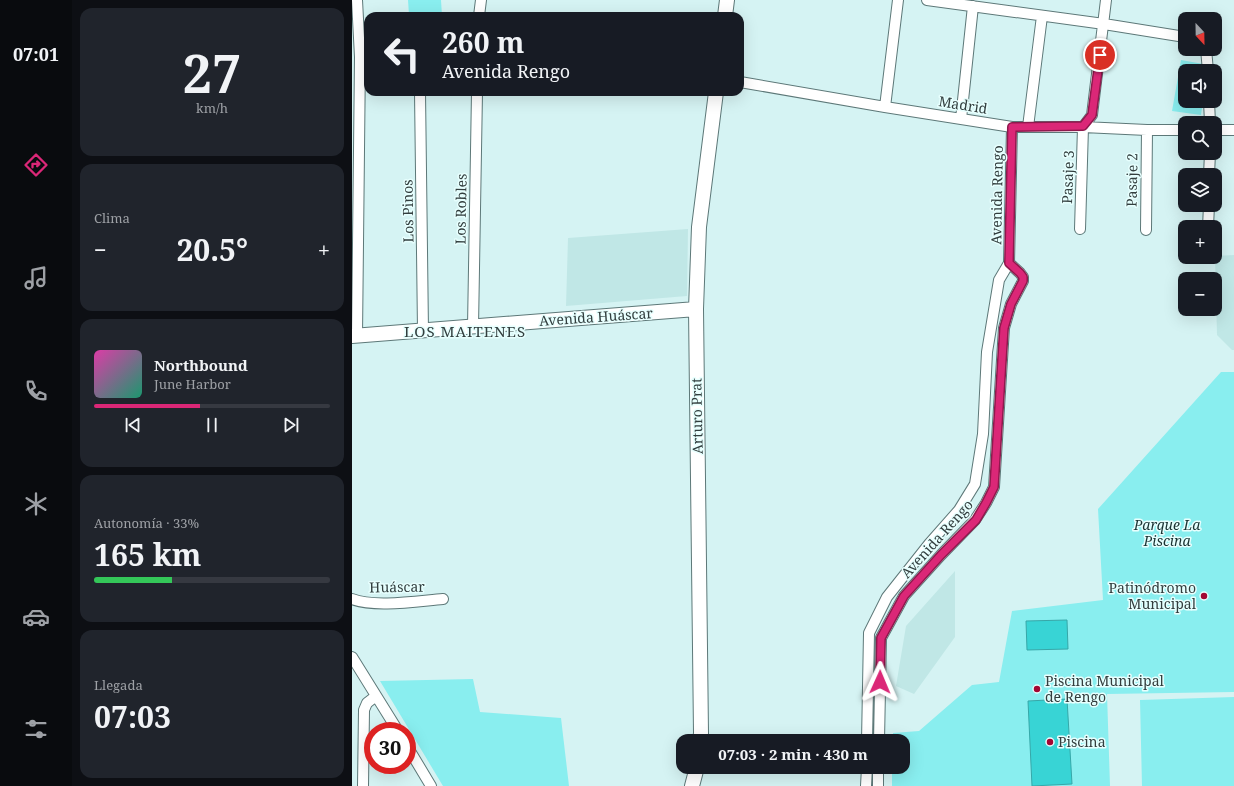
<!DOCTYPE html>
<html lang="es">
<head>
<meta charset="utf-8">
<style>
	body { margin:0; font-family:"Noto Serif",serif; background:#20242c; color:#f1f3f6; height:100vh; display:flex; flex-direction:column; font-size:15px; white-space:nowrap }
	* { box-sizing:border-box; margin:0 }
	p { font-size:13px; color:#9ea1a6 }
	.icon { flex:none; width:22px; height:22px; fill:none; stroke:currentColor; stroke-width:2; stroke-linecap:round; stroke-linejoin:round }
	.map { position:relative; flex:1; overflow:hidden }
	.drawer { display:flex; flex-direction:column; gap:8px; padding:8px; background:#0d0f14; width:280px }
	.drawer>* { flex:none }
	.banner { position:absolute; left:12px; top:12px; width:380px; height:84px; border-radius:12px; box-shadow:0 4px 16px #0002; background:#171b24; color:#f1f3f6; overflow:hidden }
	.needle { width:26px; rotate:158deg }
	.tools { position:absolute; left:826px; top:12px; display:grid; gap:8px }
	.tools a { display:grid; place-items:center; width:44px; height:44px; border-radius:8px; background:#171b24; box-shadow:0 4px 16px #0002; font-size:20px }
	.speed { position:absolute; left:12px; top:722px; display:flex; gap:8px; font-size:20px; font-weight:700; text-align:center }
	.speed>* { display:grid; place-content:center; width:52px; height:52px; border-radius:50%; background:#171b24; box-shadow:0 4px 16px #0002; line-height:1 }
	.speed .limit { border:6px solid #d22; background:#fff; color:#111 }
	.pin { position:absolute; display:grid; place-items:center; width:34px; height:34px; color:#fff; margin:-17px; border:2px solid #fff; border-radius:50%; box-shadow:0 1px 4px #0007 }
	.me { position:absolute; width:44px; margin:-22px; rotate:1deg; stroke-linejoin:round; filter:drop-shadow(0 0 3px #0008) }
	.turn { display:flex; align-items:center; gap:14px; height:84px; padding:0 12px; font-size:18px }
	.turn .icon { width:52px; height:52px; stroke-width:2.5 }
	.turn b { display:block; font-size:28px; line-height:34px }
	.big { font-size:30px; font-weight:700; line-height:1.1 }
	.drawer .card { flex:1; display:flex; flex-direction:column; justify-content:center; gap:6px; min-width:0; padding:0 14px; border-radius:12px; background:#20242c }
	.drawer .dial { align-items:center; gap:0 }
	.dial b { font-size:52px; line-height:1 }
	.song { display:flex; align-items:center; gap:12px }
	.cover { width:48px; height:48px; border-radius:6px; background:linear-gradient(135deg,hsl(320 70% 55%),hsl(160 70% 35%)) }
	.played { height:4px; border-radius:2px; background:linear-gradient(90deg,#db2777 45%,#363941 45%) }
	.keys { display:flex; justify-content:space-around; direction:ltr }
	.heat { display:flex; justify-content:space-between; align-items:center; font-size:22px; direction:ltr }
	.charge { height:6px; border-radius:3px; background:linear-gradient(90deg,#34c759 33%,#363941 0) }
	.trip { position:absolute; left:324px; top:734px; width:234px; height:40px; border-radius:12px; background:#171b24; box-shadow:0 4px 16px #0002; font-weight:700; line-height:40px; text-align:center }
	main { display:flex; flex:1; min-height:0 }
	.dock { display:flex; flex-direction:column; width:72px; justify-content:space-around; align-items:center; background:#090b0e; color:#9ea1a6 }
	.dock .icon { width:28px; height:28px }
	.dock .selected { color:#db2777 }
	.dock b { font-size:18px; color:#f1f3f6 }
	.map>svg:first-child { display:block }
	.built { fill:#c0e7e6 }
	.green { fill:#89eeef }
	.water { fill:#38d4d5; stroke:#36a7a8 }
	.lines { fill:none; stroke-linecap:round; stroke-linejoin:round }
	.street-casing { stroke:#5d7878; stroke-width:12 }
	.secondary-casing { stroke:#5d7878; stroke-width:16 }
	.street { stroke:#fff; stroke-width:10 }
	.secondary { stroke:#fff; stroke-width:14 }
	.route-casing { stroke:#8e194d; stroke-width:10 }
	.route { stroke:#db2777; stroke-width:7 }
	.poi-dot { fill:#a30633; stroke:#e7fffe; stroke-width:1.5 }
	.labels { text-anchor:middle; stroke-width:3; stroke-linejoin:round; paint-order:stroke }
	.street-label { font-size:14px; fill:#323e3e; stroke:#e7fffe }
	.park-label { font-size:14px; font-style:italic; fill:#193232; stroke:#e7fffe }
	.poi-label { font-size:14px; fill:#323e3e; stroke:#e7fffe; text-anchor:start }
	.neighbourhood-label { font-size:15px; letter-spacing:1px; fill:#323e3e; stroke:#e7fffe }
</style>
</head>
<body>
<main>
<nav class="dock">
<b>07:01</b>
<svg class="icon selected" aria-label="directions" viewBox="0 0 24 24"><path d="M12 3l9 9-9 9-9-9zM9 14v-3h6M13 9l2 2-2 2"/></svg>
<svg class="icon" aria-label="music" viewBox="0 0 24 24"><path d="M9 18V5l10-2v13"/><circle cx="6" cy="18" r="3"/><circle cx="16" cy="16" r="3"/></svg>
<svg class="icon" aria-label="phone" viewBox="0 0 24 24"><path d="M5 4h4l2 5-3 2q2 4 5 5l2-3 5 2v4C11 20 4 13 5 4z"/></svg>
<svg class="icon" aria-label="climate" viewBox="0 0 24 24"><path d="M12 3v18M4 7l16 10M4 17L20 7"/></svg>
<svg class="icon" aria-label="car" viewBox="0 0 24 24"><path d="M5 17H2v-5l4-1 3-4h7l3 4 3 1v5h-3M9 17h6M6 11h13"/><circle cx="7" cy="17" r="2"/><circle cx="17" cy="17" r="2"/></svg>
<svg class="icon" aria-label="filters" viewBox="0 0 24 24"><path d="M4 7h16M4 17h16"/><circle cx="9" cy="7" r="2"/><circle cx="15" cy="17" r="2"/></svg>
</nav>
<section class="drawer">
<div class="card dial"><b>27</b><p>km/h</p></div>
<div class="card"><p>Clima</p>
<div class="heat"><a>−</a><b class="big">20.5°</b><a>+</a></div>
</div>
<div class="card">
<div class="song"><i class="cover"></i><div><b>Northbound</b><p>June Harbor</p></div></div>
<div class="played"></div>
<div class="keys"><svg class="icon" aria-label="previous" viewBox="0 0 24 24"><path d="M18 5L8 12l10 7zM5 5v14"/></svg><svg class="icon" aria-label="pause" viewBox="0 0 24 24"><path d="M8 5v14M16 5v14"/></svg><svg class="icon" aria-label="next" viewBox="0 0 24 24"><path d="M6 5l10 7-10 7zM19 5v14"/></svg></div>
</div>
<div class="card"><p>Autonomía · 33%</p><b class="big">165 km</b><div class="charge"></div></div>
<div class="card"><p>Llegada</p><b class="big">07:03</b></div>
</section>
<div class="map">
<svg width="882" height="786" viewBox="0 0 882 786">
	<rect width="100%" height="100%" fill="#d5f3f3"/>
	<path class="built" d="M336,229L335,296L214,306L216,238Z
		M882,255V350H880L865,335L863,257V256Z
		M603,571V637L562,694L544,686L554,626Z"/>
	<path class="green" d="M56,0H89L90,16L57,15Z
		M829,60L857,65L856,71H833V101H851L849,115L820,111Z
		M869,372H882V692L755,694L758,786H540V767H551V741H541V733L567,731L620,685L647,682L660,611L751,600L746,509Z
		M121,679L128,712L209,718L217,786H91L28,681Z
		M882,697V786H790L788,700Z"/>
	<path class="water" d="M715,620L716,649L675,650L674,621Z
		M715,699L720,784L680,786L676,701Z"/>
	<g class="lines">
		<g class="street-casing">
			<path id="street" d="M5,0L8,57L5,336
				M575,0L752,24L833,37
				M127,16L129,0
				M854,49L856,71
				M388,82L533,107L660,127H731L795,130H833
				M68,92L71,331
				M857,101L858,123
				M533,107L546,0
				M609,119L621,6
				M676,127L690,16
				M863,130H882
				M857,175L858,153
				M856,227L857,205
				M728,229L731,127L740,115L754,0
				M794,230L795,130
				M121,327L125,92
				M0,599C22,608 66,601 91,599
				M0,657L46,731
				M515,741L517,633L535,597L577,544L607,510L623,484L631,434L635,352L647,280L657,263L660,127
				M527,741L529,638L552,596L589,555L623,520L634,503L642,487L652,328L659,304L671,281V277L668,273L657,263
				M55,746L79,786
				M11,786L12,710L15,703L24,696
				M514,786L515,767
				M526,786V767"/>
		</g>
		<g class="secondary-casing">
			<path id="secondary" d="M373,16L375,0
				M0,336L344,309
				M348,741L349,733L344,309L347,227L364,92
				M340,786L345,767"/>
		</g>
		<use href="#street" class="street"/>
		<use href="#secondary" class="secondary"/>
	</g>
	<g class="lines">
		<g class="route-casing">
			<path id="route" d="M528,682L529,638L552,596L589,555L624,520L634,503L642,487L652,328L659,304L671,281V277L668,273L657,263L660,127L731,126L740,115L748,55"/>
		</g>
		<use href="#route" class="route"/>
	</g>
	<g class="poi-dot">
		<circle cx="852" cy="596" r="4"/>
		<circle cx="685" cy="689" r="4"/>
		<circle cx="698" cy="742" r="4"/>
	</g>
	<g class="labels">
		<g class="street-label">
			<text transform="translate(611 105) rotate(9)" y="5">Madrid</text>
			<text transform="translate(716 177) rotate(-88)" y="5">Pasaje 3</text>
			<text transform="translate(780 180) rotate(-89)" y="5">Pasaje 2</text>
			<text transform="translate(645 195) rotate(-89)" y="5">Avenida Rengo</text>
			<text transform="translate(109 209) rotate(-89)" y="5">Los Robles</text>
			<text transform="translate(56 211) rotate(-91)" y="5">Los Pinos</text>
			<text transform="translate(244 317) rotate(-4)" y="5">Avenida Huáscar</text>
			<text transform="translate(345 416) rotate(-91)" y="5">Arturo Prat</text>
			<text transform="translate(585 539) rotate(-48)" y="5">Avenida Rengo</text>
			<text transform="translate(45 587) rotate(-1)" y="5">Huáscar</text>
		</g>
		<g class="park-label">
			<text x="815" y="530">Parque La<tspan x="815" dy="16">Piscina</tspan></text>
		</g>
		<g class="poi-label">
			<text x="844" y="593" text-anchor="end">Patinódromo<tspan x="844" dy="16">Municipal</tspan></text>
			<text x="693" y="686">Piscina Municipal<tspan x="693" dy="16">de Rengo</tspan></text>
			<text x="706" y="747">Piscina</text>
		</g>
		<g class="neighbourhood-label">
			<text x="113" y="337">LOS MAITENES</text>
		</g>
	</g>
</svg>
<div class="tools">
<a><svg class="needle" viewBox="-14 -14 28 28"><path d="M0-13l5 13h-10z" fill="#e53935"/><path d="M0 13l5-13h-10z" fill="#9ea1a6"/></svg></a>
<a><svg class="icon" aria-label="sound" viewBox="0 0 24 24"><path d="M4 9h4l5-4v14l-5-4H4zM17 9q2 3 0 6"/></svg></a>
<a><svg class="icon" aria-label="search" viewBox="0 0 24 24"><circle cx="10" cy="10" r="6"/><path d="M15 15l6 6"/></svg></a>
<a><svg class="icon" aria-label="layers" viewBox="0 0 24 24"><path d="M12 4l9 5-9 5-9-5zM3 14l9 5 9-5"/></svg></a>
<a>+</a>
<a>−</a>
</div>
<div class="speed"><div class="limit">30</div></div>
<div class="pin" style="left:748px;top:55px;background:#d93025"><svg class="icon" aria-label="arrive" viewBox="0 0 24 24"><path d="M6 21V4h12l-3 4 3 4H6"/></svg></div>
<svg class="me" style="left:528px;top:682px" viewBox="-20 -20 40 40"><path d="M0-17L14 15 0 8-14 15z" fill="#db2777" stroke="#fff" stroke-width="4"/></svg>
<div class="trip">07:03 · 2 min · 430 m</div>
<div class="banner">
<div class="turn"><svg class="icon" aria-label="left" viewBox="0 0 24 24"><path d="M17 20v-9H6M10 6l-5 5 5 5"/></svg><div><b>260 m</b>Avenida Rengo</div></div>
</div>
</div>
</main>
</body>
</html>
